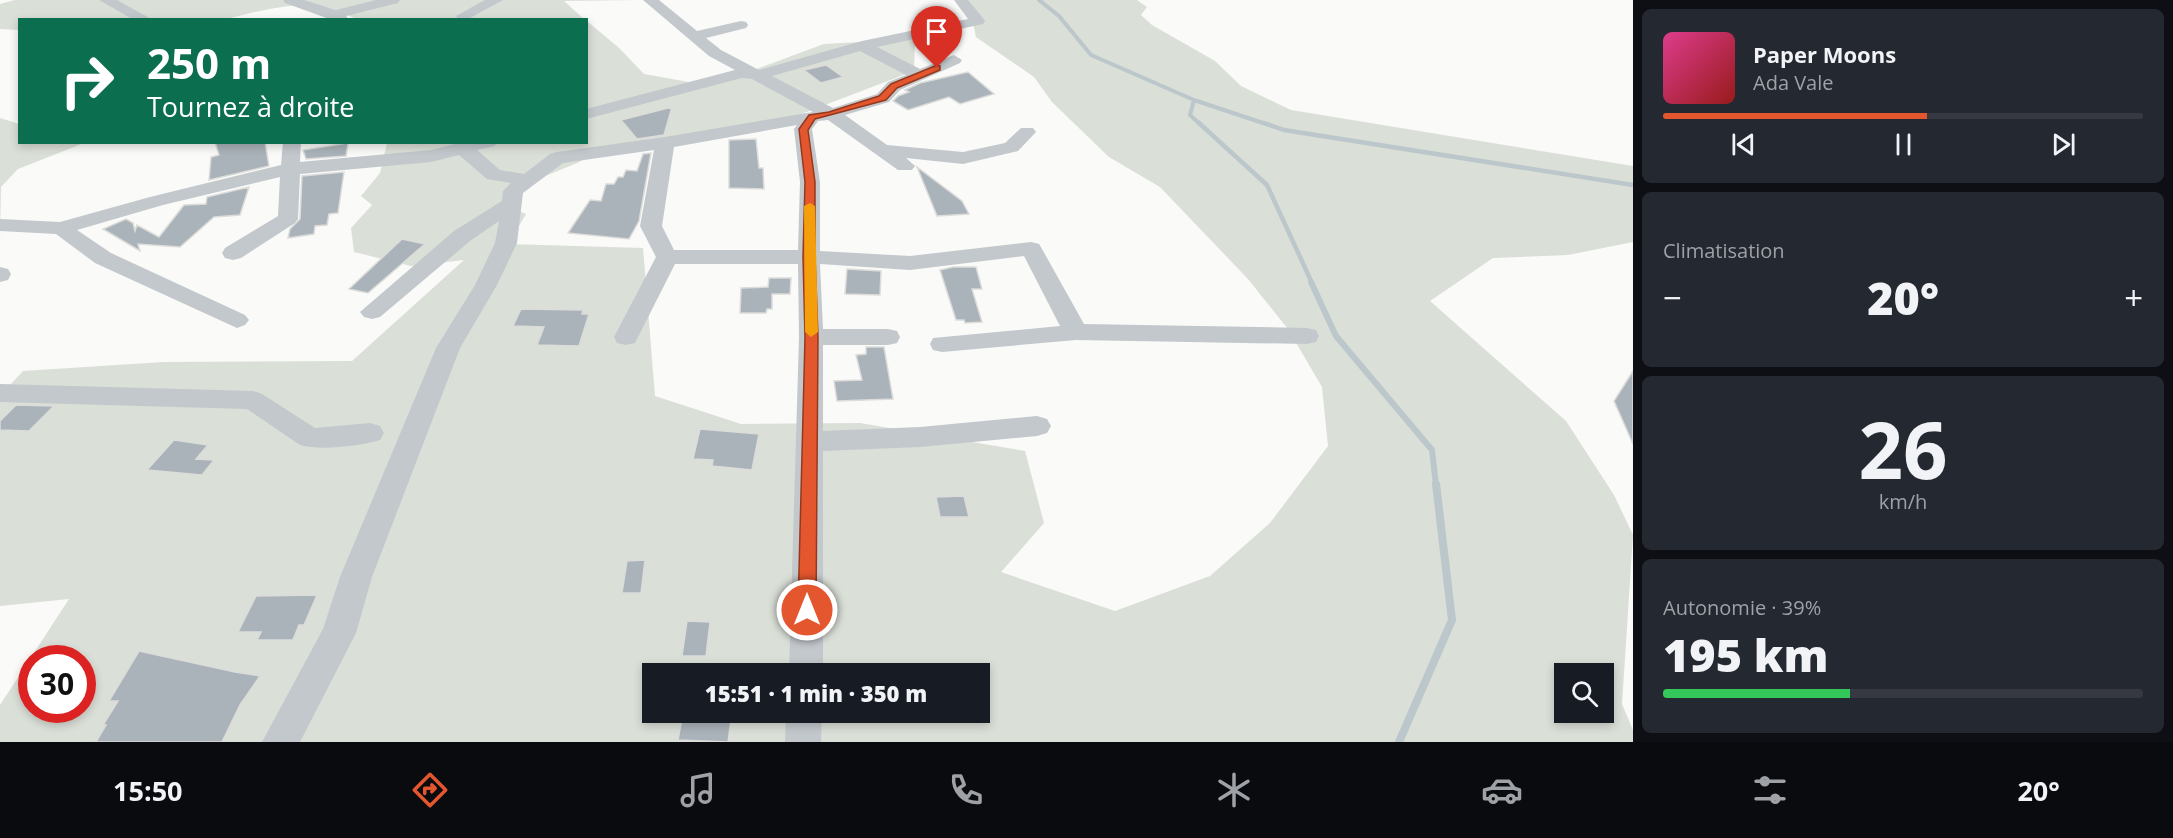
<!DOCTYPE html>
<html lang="fr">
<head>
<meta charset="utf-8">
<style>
	body { margin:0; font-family:"Open Sans",sans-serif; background:#242831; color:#f1f3f6; height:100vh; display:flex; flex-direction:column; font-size:22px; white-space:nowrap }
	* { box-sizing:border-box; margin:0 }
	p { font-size:20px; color:#9ea1a6 }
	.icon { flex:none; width:33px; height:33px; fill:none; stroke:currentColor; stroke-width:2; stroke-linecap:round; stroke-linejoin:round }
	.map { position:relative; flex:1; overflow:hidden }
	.sheet { display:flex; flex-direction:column; gap:9px; padding:9px; background:#0d0f14; width:540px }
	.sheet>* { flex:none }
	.top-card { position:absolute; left:18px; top:18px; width:570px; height:126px; border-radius:0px; box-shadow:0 3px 9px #0003; background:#0b6e4f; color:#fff; overflow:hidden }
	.tools { position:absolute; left:1554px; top:663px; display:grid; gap:12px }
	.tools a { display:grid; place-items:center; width:60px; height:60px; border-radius:0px; background:#171b24; box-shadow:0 3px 9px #0003; font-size:30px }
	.speed { position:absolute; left:18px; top:645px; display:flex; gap:12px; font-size:30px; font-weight:700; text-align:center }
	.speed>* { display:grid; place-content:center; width:78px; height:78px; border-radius:50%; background:#171b24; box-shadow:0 3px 9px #0003; line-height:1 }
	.speed .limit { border:9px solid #d22; background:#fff; color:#111 }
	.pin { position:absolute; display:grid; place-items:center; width:51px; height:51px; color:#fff; margin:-62px -26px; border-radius:50% 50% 50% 0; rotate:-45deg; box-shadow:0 0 6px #0007 }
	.pin .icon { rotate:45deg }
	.me { position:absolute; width:66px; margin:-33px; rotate:0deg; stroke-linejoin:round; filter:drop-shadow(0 0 4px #0008) }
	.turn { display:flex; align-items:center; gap:21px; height:126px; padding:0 30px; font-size:27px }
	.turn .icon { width:78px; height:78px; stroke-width:2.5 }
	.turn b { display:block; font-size:42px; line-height:51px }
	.big { font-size:45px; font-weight:800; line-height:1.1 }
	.sheet .tile { flex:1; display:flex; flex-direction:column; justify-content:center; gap:9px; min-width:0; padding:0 21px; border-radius:9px; background:#242831 }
	.sheet .dial { align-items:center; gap:0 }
	.dial b { font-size:78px; line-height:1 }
	.song { display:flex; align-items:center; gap:18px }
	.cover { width:72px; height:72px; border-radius:9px; background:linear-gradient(135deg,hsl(330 70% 55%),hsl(0 70% 35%)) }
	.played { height:6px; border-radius:3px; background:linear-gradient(90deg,#e4572e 55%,#363941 55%) }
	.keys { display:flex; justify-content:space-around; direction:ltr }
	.heat { display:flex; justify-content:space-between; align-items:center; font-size:33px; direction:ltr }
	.charge { height:9px; border-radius:4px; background:linear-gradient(90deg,#34c759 39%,#363941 0) }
	.trip { position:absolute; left:642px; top:663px; width:348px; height:60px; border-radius:0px; background:#171b24; box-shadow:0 3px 9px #0003; font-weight:800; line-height:60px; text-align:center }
	.tabs { display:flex; height:96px; justify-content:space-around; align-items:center; background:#090b0e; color:#9ea1a6 }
	.tabs .icon { width:42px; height:42px }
	.tabs .selected { color:#e4572e }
	.tabs b { font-size:27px; color:#f1f3f6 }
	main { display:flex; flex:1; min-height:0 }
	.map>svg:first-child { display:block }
	.green { fill:#dadfd7; fill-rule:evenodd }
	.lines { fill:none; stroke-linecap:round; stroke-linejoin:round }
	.stream-far3 { stroke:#bbc7cb; stroke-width:4 }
	.stream-far2 { stroke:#bbc7cb; stroke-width:4.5 }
	.stream-far1 { stroke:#bbc7cb; stroke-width:6 }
	.stream { stroke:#bbc7cb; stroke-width:8 }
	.building { fill:#aab3b9; stroke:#dcdcda; stroke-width:1.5 }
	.minor { fill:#c3c8cc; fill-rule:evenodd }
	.route { fill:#e4572e; stroke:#94391e; stroke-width:1.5 }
	.slow { fill:#f59e0b }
</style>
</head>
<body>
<main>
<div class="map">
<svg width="1633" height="742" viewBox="0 0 1633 742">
	<rect width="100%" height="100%" fill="#fafaf8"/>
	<path class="green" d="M15,0H638L564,1L585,20L357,19C347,15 336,9 326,7C299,0 254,12 227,19L20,20L19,30L0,29V4Z
		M958,0H1137L1147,7L1141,15L1152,25L1215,61L1241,86L1291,110L1633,166V242L1568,255L1493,258L1430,301L1566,421L1614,495L1633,535L1622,704L1633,730V742H0V705L69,599L0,606V396L23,371L164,362L352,361L464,260L411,266L354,252L351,228L372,205L361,196L380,173L387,143L586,142L587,21L619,48L644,74L711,86L824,44L915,39L914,71L775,124L606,148L577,163L504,193L505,205L526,214L508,244L643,248L655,396L741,424L860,423L1025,451L1044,523L1001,572L1115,611L1210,576L1270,523L1328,446L1322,387L1288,329L1248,279L1160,187L1109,157L1052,102L1034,77L976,37L972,18ZM32,658H82V710H32ZM652,674H980V712H652ZM1564,674H1604V712H1564Z
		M0,118L19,124L20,142L84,143L18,169L1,187L0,239Z"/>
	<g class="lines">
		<path class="stream-far3" d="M1039,0L1059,16L1091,55L1194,100L1269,125
			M1194,100L1190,115L1201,125"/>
		<path class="stream-far2" d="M1199,123L1267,185L1312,283
			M1264,123L1284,130L1633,185"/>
		<path class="stream-far1" d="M1311,282L1336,336L1432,450L1436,485"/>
		<path class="stream" d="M1399,742L1452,620L1436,484"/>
	</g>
	<path class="building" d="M826,65L843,77L821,83L804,70Z
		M968,72L994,94L960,104L949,97L908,110L893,101L898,96L909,92L905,90L920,83Z
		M672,107L664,135L637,139L621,120Z
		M756,139L759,168H763L764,189L729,188V140Z
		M215,142H265L269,166L209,180L211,157L219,155Z
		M348,143L346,156L306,159L303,150Z
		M651,153L639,221L629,239L568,233L590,200L601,201L606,184H614L618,177H623L626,170L637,171L643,154Z
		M917,167L962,201L969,214L937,216Z
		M344,172L338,213L329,214L327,225L315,226L314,234L288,238L290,229L300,219L302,176Z
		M249,187L240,215L214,217L180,247L138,244L140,251L103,229L126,219L133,223L135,231L137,225L159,237L184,205L206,204L207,197Z
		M402,239L425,244L368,293L349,289Z
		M953,267H976L982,289H972L982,322L965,323L964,320H956L940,270Z
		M847,269L881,271L880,295L845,294Z
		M769,278H791L790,294H772V309H767L766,313H740L741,288L768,287Z
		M521,309L583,310L582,314H589L579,346L537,345L544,327L513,326Z
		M866,347H884L893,399L837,401L834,381L862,380L856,355L866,354Z
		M1633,371V444L1614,401Z
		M16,405L54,406L29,431L0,430V421Z
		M700,429L759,434L752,470L712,466L713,460L693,459Z
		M174,440L208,445L196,459L214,460L202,475L147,470Z
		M964,496L969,517H940L936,497Z
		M645,560L641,593H622L627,561Z
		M317,595L304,625H299L293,640H257L261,632H238L256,596Z
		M687,621L710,622L706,656H682Z
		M139,651L235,672L260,676L240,705L222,742H96L106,725H103L118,701H109Z
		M683,712H732L728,742L678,740Z"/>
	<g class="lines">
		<path class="minor" d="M99,0H117L153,20H134Z
			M283,0H304L336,10L376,0H400L398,3L346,16L349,20H332L285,3Z
			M485,0H503L468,19H458L456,16Z
			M643,0H659L697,31L741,21L746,22L748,25L746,28L706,38L721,50L759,70L862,41L968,19L954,0H968L983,18L985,21L983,24L877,47L920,69L954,55L962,60L960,63L900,90L889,102L845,115L887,145L963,152L1005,143L1021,128H1033L1036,132L1018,151L963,164L906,158L915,166L912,170H898L828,120L818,121L812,129L820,182V251L910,256L1031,242L1039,244L1042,249L1084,324L1307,328L1316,330L1319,336L1316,342L1307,344L1076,340L942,352L933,350L930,344L933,338L1060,326L1024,256L910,270L820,264L823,329H888L897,331L900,337L897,343L888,345H823V431L920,427L1037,416L1047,419L1051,426L1047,433L1037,436L920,447L823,451V674H789L799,337L798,264H675L635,343L626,345L617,343L614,337L656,257L640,226L654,150L563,163L523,193L517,243L497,285L460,348L372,577L356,633L300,742H262L323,629L340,577L436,348L475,285L495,243L499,221L470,241L380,317L372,319L364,317L360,312L454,231L502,201L503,191L511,183L487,179L459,155L431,162L300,174L298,219L295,223L241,258L233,260L225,258L222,253L225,248L278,216L280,177L163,205L77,230L111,253L245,315L249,320L245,325L237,328L95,263L56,234L0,231V219L60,222L150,197L281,165L283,142H301L300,162L431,150L463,142H497L495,146L477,150L500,170L524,174L550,154L557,152L665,137L813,112L752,79L742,78L586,119V109L735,70L709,56ZM860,51L906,75L888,82L877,94L833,108L772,76ZM797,125L794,129L800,182L798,250H674L662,226L674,147Z
			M0,267L8,269L11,274L8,280L0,282Z
			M0,384L253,391L262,394L315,428L370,423L380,426L384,433L380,440C360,446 320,451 300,445L247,409L0,402Z
			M786,712H822L821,742H785Z"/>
	</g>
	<path class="route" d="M937,65L940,66V70L897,88L886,100L815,119L808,130L815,182V257L818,337L816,610L814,615L807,618L801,615L798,610L805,337L803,257L805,182L799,129L809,115L829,112L879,96L891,84Z"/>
	<path class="slow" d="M810,203L815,206L818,332L811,337L805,332L804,206Z"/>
</svg>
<div class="tools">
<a><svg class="icon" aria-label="search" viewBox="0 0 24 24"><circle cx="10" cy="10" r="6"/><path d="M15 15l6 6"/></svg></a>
</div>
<div class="speed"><div class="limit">30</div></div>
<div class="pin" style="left:937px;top:68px;background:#d93025"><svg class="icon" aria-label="arrive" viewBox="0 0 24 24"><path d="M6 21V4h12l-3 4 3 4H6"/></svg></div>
<svg class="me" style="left:807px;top:610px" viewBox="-20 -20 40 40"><circle r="17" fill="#e4572e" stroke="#fff" stroke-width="3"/><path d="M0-11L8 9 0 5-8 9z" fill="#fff"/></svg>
<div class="trip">15:51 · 1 min · 350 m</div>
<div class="top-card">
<div class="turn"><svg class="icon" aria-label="right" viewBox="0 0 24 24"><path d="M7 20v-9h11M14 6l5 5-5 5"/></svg><div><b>250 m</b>Tournez à droite</div></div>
</div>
</div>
<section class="sheet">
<div class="tile">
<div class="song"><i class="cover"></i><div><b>Paper Moons</b><p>Ada Vale</p></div></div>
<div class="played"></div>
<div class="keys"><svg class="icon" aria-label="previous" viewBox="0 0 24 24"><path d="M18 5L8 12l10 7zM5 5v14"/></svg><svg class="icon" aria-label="pause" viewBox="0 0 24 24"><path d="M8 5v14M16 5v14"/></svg><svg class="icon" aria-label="next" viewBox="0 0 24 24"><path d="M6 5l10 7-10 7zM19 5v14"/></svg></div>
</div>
<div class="tile"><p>Climatisation</p>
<div class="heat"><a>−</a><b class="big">20°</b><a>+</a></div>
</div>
<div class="tile dial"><b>26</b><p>km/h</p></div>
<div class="tile"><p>Autonomie · 39%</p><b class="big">195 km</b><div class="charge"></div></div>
</section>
</main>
<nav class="tabs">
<b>15:50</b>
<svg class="icon selected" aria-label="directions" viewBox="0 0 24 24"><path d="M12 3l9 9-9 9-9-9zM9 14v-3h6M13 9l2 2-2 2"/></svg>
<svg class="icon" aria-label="music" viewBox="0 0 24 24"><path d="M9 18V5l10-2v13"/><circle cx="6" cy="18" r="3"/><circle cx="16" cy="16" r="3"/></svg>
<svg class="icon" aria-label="phone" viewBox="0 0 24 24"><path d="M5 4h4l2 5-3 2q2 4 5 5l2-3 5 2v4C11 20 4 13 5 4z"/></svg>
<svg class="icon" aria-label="climate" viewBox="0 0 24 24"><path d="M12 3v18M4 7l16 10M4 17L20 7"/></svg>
<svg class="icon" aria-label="car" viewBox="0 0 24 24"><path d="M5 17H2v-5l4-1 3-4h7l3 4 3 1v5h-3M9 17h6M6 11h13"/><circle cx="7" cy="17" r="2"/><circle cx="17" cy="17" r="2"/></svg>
<svg class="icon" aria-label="filters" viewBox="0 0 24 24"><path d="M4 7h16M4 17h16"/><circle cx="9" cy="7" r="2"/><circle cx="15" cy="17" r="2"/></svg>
<b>20°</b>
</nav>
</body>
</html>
